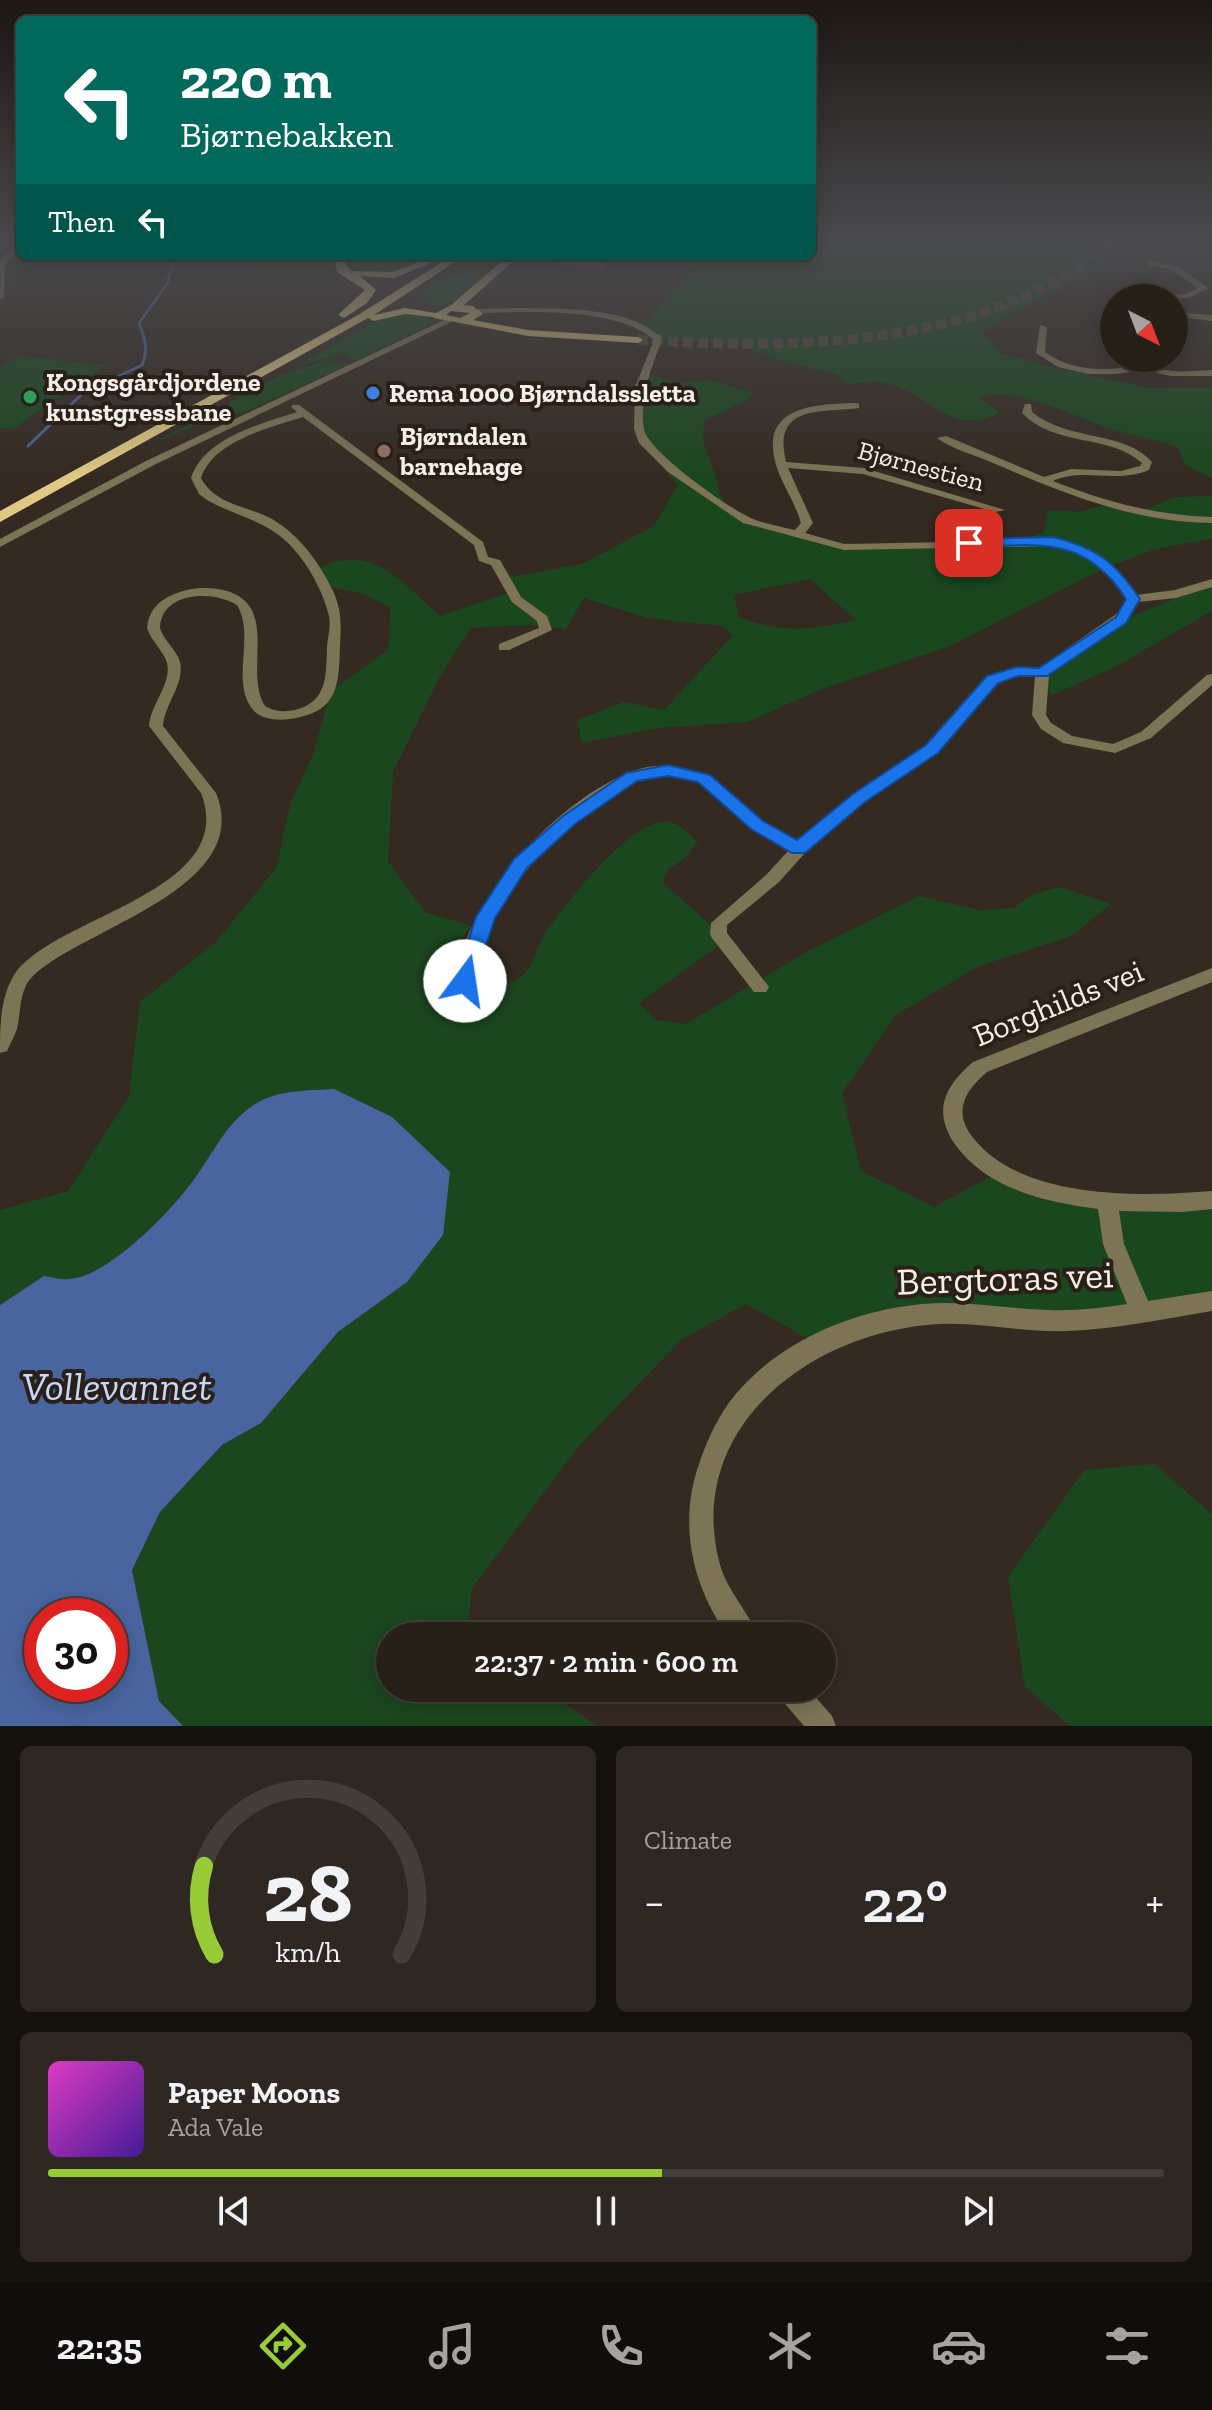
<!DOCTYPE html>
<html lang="en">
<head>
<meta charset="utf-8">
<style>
	body { margin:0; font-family:"Zilla Slab",serif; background:#2f2822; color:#f1f3f6; height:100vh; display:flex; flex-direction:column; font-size:30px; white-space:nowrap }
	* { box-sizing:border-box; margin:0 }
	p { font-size:26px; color:#a4a3a2 }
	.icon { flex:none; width:44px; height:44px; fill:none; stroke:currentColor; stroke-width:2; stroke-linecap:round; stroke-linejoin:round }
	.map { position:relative; height:1726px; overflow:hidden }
	.side { display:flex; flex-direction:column; gap:20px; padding:20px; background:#15120e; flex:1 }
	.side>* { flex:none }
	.guide { position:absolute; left:16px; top:16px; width:800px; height:244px; border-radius:12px; box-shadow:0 4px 20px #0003,0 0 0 2px #433e38; background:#00695c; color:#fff; overflow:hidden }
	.needle { width:52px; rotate:138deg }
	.tools { position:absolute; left:1100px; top:284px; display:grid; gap:16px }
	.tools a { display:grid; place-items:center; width:88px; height:88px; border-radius:50%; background:#272019; box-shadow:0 4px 20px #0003,0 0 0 2px #433e38; font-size:40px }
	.speed { position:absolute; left:24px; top:1598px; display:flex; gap:16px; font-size:40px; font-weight:700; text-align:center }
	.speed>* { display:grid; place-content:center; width:104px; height:104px; border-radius:50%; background:#272019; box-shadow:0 4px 20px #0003,0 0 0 2px #433e38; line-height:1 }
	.speed .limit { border:12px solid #d22; background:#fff; color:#111 }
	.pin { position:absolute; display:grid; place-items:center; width:68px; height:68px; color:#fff; margin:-34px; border-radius:16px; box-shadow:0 4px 12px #0006 }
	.me { position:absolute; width:88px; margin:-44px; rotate:14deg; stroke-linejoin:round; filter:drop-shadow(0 0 6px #0008) }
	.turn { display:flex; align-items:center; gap:28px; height:168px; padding:0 32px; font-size:36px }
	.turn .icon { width:104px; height:104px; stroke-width:2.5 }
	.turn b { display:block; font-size:56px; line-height:68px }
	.then { display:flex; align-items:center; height:76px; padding:0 32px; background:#0003; gap:16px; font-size:30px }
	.big { font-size:60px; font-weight:600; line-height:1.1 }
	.side .tile { flex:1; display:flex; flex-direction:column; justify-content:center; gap:12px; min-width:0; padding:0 28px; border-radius:12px; background:#2f2822 }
	.side .dial { align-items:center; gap:0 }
	.dial svg { height:208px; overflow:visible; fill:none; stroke:#433e38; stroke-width:7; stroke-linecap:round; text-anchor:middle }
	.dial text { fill:#f1f3f6; stroke:none }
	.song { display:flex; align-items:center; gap:24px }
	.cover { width:96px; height:96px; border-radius:12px; background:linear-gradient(135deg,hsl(310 70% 55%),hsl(260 70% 35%)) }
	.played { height:8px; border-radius:4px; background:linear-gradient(90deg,#97cc38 55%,#433e38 55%) }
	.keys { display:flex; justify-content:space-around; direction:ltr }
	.heat { display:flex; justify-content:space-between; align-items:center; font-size:44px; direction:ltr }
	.side .tiles { flex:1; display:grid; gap:20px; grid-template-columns:1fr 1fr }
	.tile:last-child { grid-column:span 2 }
	.trip { position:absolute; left:376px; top:1622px; width:460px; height:80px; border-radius:40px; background:#272019; box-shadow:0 4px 20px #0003,0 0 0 2px #433e38; font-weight:600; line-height:80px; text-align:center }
	.menu { display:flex; height:128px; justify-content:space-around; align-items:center; background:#100d0a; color:#a4a3a2 }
	.menu .icon { width:56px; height:56px }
	.menu .on { color:#97cc38 }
	.menu b { font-size:36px; color:#f1f3f6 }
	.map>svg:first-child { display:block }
	.green { fill:#1b471f; fill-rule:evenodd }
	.water { fill:#4965a0; fill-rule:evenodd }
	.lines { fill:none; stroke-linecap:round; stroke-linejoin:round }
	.stream { stroke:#4965a0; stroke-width:3 }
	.primary-tunnel { stroke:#51473f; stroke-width:10; stroke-dasharray:10 5; stroke-linecap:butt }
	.minor { fill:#7d7456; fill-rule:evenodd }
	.tertiary { fill:#7d7456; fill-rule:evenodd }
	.primary { fill:#cfbb7c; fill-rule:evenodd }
	.trunk { fill:#dfc984; fill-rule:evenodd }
	.minor-bridge { stroke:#7d7456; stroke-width:8 }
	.wall { fill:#743b5d }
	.shaded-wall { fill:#542c3e }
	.route { fill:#1a73e8; stroke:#114b97; stroke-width:2 }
	.shop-dot { fill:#3f7fe0; stroke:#2a2018; stroke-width:3 }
	.leisure-dot { fill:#2e9e5b; stroke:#2a2018; stroke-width:3 }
	.education-dot { fill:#8d6e63; stroke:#2a2018; stroke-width:3 }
	.labels { text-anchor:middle; stroke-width:8; stroke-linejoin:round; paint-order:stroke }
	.far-poi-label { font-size:26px; font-weight:bold; fill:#f5eee9; stroke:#2a2018; text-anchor:start }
	.far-street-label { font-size:26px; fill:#f5eee9; stroke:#2a2018 }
	.street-label { font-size:32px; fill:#f5eee9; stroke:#2a2018 }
	.near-street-label { font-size:38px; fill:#f5eee9; stroke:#2a2018 }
	.near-water-label { font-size:40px; font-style:italic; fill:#c5d7fa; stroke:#2a2018 }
</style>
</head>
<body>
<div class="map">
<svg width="1212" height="1726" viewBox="0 0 1212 1726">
	<rect width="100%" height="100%" fill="#342a21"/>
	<path class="green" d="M812,238H1212V254L1117,256L1075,283L1005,316L982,333L1002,354L1060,369L1149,388H1212V478L1185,465L1178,447C1154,439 1129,435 1105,427C1080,418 1001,381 980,399L1000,412C954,438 933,398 891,384C879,379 860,383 847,384L837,374L787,363L744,347L684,341L660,342L636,323L649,320L693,269L686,263L632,256H812Z
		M361,256H402L361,260C389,265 409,256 435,256L399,273L359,271L354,267Z
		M473,271L485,275C471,292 442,319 421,298C429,280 454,273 473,271Z
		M398,313L422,315L433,322L356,361L343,354L297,366L380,318Z
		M18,356L106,365L13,429L0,428V367Z
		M326,360L351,364L238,414H223L152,444L277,377Z
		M644,374L683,383L708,380L754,393L745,401L705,420C700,442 706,451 714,472C717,481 719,493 724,501C762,560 959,544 1022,540L1043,533L1049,510L1078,512L1105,505L1143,510L1176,497L1212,496V539L1155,549L1103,569L950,646L814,692L748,722L656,728L582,743L577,720L624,702L664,710L733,635L722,626L648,618L584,598L566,629L532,625L471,628L440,676L393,772L388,861L425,912L471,926C465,935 456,947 457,959C461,985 501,991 519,978C534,968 537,946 547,931C565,905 637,809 674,823C682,826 691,837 698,842L685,858L667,870L663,883L720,933L721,944L639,1003L656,1020L686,1024L808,951L919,896L979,910L1013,908L1034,894L1059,887L1111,904L1071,936L979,966L896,1015L842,1093L861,1171L934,1207L999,1172L1032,1189L1124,1199L1212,1193V1294L1100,1327L948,1319L812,1341L746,1304L682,1339L578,1447L472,1588L467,1636H390V1688H542L597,1726H183L159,1701L132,1570L160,1512L222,1445L261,1423L338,1332L407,1282L335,1089C305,1091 277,1089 252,1106C226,1124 213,1153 195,1178C173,1209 108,1278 68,1279C60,1280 52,1277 44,1276L0,1305V1210L68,1191L129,1097L140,1002L216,942L276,868L291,802L314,752L331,691L389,649L390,607L363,594L319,584L312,572C368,538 400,580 440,616L513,591L504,578L582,564L654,526L678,485C639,440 641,431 644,374ZM810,579L856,620C811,630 784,634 739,617L734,595Z
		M1212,584V611L1113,668L1052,695L1042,681L1079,644L1132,616Z
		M1154,1464L1212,1514V1726H1070L1025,1687L1008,1577L1084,1470Z"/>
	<path class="water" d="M334,1089L392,1117L450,1172L443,1235L407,1282L338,1332L261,1423L222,1445L160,1512L132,1570L159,1701L183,1726H0V1305L44,1276C52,1277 61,1280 68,1279C108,1278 173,1209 195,1178C213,1153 226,1124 252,1106C277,1089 305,1091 334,1089ZM42,1616H110V1684H42Z"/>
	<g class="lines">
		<path class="stream" d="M0,250L6,251
			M812,250L823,251
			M21,256H68
			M646,256L689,261L731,256
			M28,446L82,394L142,365C149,350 145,339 139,323L167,284L175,256"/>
		<path class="primary-tunnel" d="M638,340C780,348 930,349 1058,280C1075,270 1091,255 1107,243"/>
		<path class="minor" d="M17,243H20V249L5,265L4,298L0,300V261Z
			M1150,261L1177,266L1208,288L1188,298H1127L1131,296L1186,294L1198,288L1172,270L1147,265Z
			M517,308C559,309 631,306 661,338L654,340C616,306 526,312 477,313L473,311L477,309Z
			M1174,312L1212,315V321L1174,316Z
			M446,319L453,321L154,465L0,547V539L146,461Z
			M1040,325L1047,327L1045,352C1070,371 1106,372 1136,365L1131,359L1139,358C1158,376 1188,371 1212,370V376H1171L1143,370L1117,374H1088L1058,367L1036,353Z
			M656,342L660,345C650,372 639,400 644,429C648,452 731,510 753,519C766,524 781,527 795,530L801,523C796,505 785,489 778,471C756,408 809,404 856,403L859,404V408C821,413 772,404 786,462L864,468L1005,510L995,512L863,474L788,468L813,523L805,533L844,544L1064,540C1103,551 1113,563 1136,595L1175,590L1212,579V587L1176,598L1138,602L1131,615L1049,674L1046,715L1051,723L1072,736L1113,744L1141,732L1207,675L1212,674V685L1151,738L1115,753L1063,743L1041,729L1032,715L1035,676L1018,675L998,682L937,752L855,808L805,853L779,882L727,925V933L769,987L766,992H754L712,938L710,934L711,923L767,874L789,850C774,842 760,835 747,825C726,809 711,783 684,778C674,775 663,774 653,776C597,784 517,873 492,921C482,939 477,958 474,979L480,987L477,992C467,995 461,990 456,981C458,971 459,960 462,951C485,880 570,789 643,768C659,764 676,766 692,770C719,777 734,799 756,816C769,826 783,834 798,842L845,802L927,746L988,676L1017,667L1039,668L1122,610L1127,599C1105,569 1098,560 1063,546L844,550L743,523L668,472L639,443L634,429L635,387L652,345Z
			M1025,404H1031L1032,412C1069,442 1124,430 1152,462L1149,470C1116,484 1084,467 1053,481C1106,502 1155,515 1212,517V523C1133,522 1065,494 993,463C975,455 952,449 937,438L946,436L1044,477L1071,469L1121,471L1140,466L1142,463C1109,433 1056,448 1022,413Z
			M293,405H299L483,542L488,557L500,560L521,597L547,616L552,630L509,650H499V644L539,628L537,621L512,602L491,565L479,561L474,545L303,417C269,428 213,441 201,478C216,506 247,505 272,519C300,535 321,565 334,593C342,612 341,626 340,646C339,688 337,713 289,719C278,721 262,719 254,711C229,683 256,637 237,605C214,590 161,591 160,628C164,641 176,649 180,662C185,684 164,705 163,726L216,793C255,889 82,928 32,977C19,990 21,1012 17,1029C14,1037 10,1044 7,1051L0,1053C0,1027 0,998 14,975C52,916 240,893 201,793L149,726C150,705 172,684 167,663C163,650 151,641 147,628C148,612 158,601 172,595C189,587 210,586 227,591C280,607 243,671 265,706C275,712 284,712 295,710C328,702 326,675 327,647C328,636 331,626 329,616C323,591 309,566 292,547C267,520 237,517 207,500L199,494L191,478C204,438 260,424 297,412L291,407Z
			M1212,968V982L987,1072C966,1090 953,1110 971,1135C1018,1200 1140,1197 1212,1191V1209L1182,1212L1119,1211L1124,1244L1148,1301L1212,1291V1311C1164,1319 1116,1329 1067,1331C1020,1333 974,1320 927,1325C808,1336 686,1428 719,1561C726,1590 747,1609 758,1636H728C692,1586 678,1523 699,1464C706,1443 715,1423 728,1404C775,1339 867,1303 946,1303C980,1303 1014,1309 1049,1310C1075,1311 1101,1308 1127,1304L1103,1244L1098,1209C1045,1202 986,1189 954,1143C932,1110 946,1085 973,1062Z
			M776,1688H808L832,1716L836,1726H804L780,1698Z"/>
		<path class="tertiary" d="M1198,238H1212V242L1199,240Z"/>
		<path class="primary" d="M1107,238H1117L1110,245H1104Z
			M508,256H519L464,305L473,306L483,314L473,320L528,330L638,337L643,340L638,343L528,336L434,318V314L451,305ZM451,311L470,313L460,318L446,315Z"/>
		<path class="trunk" d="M340,256H351L345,263L351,271L393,272L429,258L438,260L394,278L360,276L376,290L367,303L344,318L338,315L340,313L365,290L337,272L335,263Z
			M452,256H464L374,315L405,308L442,314V318L405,314L374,321L368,318L0,522V511L358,315Z"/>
		<path class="minor-bridge" d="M656,345L657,338"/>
	</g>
	<path class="wall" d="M544,256H620V258L603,270L544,262Z"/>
	<path class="shaded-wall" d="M604,256H620V258L603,270Z"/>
	<linearGradient id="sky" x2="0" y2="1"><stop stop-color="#1d1712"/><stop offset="0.5" stop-color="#4a4a4e"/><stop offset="1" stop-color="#4a4a4e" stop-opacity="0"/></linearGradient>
	<rect width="1212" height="480" fill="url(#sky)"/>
	<path class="route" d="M1053,537C1097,548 1115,562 1140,599L1126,623L1047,676H1018L998,683L938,753L865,802L805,853H792L751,829L698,782L668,776L637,781L575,824L527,868L495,918L472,987H458L455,981L476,917L514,859L563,816L626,773L668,765L710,775L763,821L797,840L853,794L926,745L987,676L1017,667L1039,668L1116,617L1126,599C1084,534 1038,545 969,547L963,543L969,539Z"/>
	<circle class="shop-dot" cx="373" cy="393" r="8"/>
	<circle class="leisure-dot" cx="30" cy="397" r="8"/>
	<circle class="education-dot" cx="384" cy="451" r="8"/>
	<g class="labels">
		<g class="far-poi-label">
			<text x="46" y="391">Kongsgårdjordene<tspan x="46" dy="30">kunstgressbane</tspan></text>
			<text x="389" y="402">Rema 1000 Bjørndalssletta</text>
			<text x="400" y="445">Bjørndalen<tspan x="400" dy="30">barnehage</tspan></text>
		</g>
		<g class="far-street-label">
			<text transform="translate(921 466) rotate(15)" y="9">Bjørnestien</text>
		</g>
		<g class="street-label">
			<text transform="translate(1058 1003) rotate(-22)" y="11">Borghilds vei</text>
		</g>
		<g class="near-street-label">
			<text transform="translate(1005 1278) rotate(-2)" y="13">Bergtoras vei</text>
		</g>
		<g class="near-water-label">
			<text x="117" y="1400">Vollevannet</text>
		</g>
	</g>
</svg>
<div class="tools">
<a><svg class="needle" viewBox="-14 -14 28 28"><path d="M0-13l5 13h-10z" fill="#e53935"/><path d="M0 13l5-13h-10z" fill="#a4a3a2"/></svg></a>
</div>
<div class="speed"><div class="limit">30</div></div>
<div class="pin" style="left:969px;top:543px;background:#d93025"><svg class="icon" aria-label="arrive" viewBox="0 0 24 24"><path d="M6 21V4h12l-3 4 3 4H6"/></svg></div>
<svg class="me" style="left:465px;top:981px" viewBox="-20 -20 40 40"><circle r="19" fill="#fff"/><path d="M0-13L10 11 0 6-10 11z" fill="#1a73e8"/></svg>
<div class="trip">22:37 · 2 min · 600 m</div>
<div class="guide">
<div class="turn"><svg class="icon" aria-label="left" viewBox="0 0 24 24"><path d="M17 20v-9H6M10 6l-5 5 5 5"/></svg><div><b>220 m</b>Bjørnebakken</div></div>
<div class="then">Then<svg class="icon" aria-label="left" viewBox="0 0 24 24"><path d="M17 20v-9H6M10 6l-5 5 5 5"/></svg></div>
</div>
</div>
<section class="side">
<div class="tiles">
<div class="tile dial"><svg viewBox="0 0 100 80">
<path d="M14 69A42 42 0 1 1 86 69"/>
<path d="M14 69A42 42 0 0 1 10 35" stroke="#97cc38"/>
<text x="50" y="56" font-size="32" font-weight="700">28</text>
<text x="50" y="72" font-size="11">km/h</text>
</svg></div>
<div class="tile"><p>Climate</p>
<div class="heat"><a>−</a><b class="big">22°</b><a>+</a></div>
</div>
<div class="tile">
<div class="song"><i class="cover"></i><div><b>Paper Moons</b><p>Ada Vale</p></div></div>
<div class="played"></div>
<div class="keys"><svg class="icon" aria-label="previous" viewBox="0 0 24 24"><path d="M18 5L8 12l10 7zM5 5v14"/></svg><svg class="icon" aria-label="pause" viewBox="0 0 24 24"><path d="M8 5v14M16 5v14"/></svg><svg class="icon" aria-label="next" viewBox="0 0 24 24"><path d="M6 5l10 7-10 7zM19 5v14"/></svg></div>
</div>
</div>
</section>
<nav class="menu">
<b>22:35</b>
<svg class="icon on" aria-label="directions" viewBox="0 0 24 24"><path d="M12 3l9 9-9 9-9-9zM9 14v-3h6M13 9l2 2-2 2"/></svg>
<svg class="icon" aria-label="music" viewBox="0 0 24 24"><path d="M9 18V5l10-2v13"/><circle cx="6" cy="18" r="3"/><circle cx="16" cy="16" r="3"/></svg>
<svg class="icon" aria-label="phone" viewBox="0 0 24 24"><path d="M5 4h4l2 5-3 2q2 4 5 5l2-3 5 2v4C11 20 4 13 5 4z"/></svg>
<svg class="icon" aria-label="climate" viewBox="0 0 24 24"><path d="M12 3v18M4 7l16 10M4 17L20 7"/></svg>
<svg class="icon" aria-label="car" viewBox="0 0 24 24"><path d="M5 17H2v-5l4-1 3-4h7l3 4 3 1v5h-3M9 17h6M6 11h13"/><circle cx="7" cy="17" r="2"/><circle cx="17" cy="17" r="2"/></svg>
<svg class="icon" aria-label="filters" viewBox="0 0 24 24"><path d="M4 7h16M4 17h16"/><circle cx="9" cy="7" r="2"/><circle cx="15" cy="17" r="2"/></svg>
</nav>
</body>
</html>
